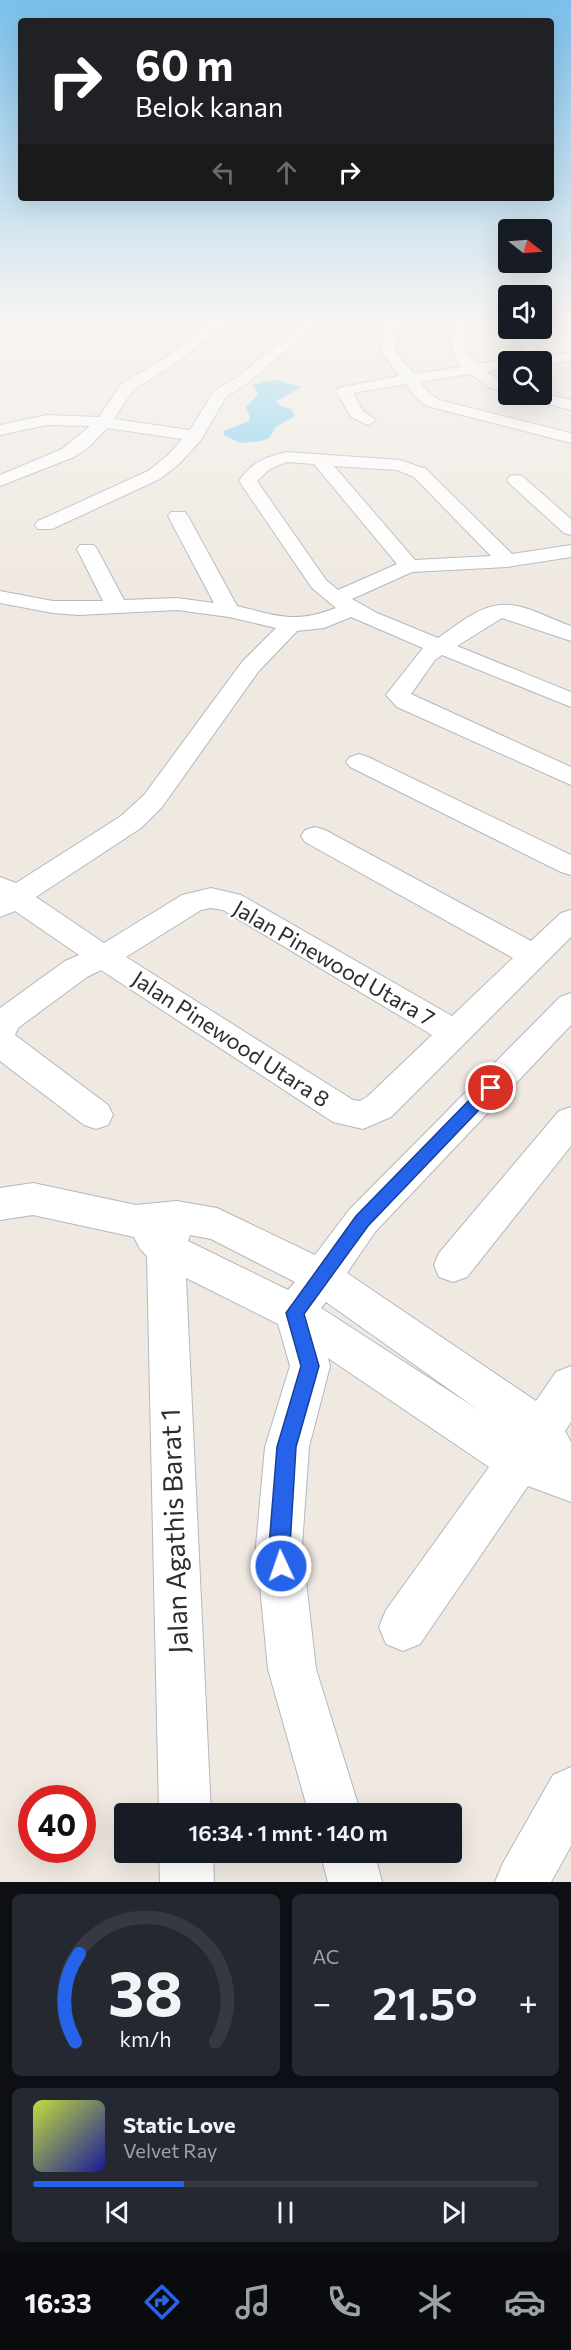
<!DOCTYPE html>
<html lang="id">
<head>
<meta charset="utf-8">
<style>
	body { margin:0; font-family:Commissioner,sans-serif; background:#242831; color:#f1f3f6; height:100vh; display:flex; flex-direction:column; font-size:22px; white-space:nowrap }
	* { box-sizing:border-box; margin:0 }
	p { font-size:20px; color:#9ea1a6 }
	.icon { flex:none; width:33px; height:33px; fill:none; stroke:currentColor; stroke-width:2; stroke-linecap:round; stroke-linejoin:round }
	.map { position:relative; height:1882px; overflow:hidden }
	.drawer { display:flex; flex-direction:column; gap:12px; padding:12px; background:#0d0f14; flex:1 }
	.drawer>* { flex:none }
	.top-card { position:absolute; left:18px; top:18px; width:536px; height:183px; border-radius:6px; box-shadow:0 6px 24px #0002; background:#202124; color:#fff; overflow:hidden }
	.needle { width:39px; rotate:107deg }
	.fabs { position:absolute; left:498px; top:219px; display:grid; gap:12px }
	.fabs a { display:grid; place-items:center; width:54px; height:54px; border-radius:6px; background:#171b24; box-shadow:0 6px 24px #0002; font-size:30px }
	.speed { position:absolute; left:18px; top:1785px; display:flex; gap:12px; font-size:30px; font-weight:700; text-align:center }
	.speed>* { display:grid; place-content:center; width:78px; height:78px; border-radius:50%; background:#171b24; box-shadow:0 6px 24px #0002; line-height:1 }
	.speed .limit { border:9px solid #d22; background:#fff; color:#111 }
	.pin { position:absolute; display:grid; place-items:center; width:51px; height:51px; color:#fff; margin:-26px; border:3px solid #fff; border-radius:50%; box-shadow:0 2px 6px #0007 }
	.me { position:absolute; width:66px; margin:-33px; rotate:357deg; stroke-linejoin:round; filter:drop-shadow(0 0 4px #0008) }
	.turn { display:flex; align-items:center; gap:21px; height:126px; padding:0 18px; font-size:27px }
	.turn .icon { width:78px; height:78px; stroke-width:2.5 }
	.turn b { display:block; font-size:42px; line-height:51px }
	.lanes { display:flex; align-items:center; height:57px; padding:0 18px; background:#0003; justify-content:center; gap:30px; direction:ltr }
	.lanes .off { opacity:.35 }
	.big { font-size:45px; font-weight:600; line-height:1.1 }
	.drawer .widget { flex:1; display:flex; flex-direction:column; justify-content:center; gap:9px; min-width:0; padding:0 21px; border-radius:9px; background:#242831 }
	.drawer .dial { align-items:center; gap:0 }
	.dial svg { height:156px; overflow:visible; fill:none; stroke:#363941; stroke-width:7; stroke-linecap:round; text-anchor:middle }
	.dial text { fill:#f1f3f6; stroke:none }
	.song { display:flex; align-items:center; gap:18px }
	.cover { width:72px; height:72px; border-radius:9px; background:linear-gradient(135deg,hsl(70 70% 55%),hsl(240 70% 35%)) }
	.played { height:6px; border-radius:3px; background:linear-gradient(90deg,#2563eb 30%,#363941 30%) }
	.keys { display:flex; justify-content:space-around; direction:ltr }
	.heat { display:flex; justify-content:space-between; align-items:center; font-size:33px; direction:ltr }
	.drawer .tiles { flex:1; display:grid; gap:12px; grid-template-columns:1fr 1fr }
	.widget:last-child { grid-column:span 2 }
	.trip { position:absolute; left:114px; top:1803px; width:348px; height:60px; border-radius:6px; background:#171b24; box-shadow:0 6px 24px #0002; font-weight:600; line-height:60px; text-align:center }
	.tabs { display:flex; height:96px; justify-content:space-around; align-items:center; background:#090b0e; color:#9ea1a6 }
	.tabs .icon { width:42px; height:42px }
	.tabs .on { color:#2563eb }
	.tabs b { font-size:27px; color:#f1f3f6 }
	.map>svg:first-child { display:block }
	.water { fill:#75cff0 }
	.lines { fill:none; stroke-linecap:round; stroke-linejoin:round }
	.minor-casing { stroke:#b4b7c1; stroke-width:2 }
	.minor { fill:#fff; fill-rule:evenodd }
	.route { fill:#2563eb; stroke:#184099; stroke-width:1.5 }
	.labels { text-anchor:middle; stroke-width:4.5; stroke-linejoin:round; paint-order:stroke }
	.street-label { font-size:22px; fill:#2e2e2e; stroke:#fff }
	.near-street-label { font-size:27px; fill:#2e2e2e; stroke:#fff }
</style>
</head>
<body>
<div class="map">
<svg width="571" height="1882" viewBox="0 0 571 1882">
	<rect width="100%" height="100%" fill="#efe9e1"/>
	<path class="water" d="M277,380L302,387L276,401L281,406L291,409L295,416L276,427L269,438L261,441L240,443L224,435V431L249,421L250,417L246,407L258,394L253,385L265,381Z"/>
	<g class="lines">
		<g class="minor-casing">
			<path id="minor" d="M214,320H230L178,362L133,390L114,419L190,430L214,391L239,376L306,320H321L249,382L226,397L201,440L179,464L160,479L52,529H38L35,525L38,521L148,471L167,456L182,439L107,428L89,447L74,457L0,486V475L62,449L90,426L47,425L0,435V425L47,415L99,417L121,384L168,356Z
				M387,320L400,321L395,351L414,374L461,367C449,351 450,339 453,320H467L465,349L476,364L508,359L514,362H508V368L486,372L508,385L509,394L489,387L470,374L420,382L429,393L439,400L571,433V443L427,406L417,399L406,384L353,393L363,411L376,420L368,425L351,417L336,391L338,388L399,376L381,351Z
				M522,328H536L534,345L543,356L571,352V360L542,366V362H524L529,358L520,345Z
				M542,393L571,400V410L521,397L519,394Z
				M286,452L400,460L426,469L512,554L571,545V557L507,567L412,572L352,599L377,613L438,638C456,626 477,607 500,605C522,602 550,619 571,626V641L502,618L457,646L571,692V707L442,655L435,660L411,694L571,767V785L397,707L386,695L423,648L351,617L324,628L297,631L258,672L162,807L141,828L36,897L104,943L182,895L211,888L241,895L452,1016L513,958L305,842L301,836L305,830L315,827L325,830L531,941L561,913L571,910V937L391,1117L363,1129L333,1122L101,970L87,977L18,1028L15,1035L108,1105L113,1115L108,1125L96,1129L84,1125L0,1061V1008L65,961L79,955L15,911L0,917V877L16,883L121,816L144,795L242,662L276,628L229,617L177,610L78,615L53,613L0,603V591L53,601H103L77,549L80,545H94L97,549L124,600L177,598L214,603L168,516L171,512H185L188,516L237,606C279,616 294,624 336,608L312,588L239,481C250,463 266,457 286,452ZM287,462L314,464L397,564L338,590L326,580L257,481L270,469ZM334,466L397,470L414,477L491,556L415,560ZM211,908L223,910L432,1035L367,1097L360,1101L353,1100L126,957L201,910Z
				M516,475L522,476L571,519V535L564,533L510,484L507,480L510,476Z
				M359,754L368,757L571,855V875L561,872L350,767L346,762L350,757Z
				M571,993V1025L375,1232L347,1273L536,1401L556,1372L571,1366V1422L565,1431L571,1442V1502L528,1486L420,1644L403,1651L386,1644L379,1627L386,1610L489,1467L328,1358L330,1366L309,1447L302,1546L316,1669L361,1814H309L268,1669L256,1546L265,1447L290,1366L278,1324L186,1278L211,1814H159L147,1256L140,1249L134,1237L33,1215L0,1220V1188L33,1183L136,1205L177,1201L217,1208L315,1255L349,1210L560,997ZM190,1235L211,1239L295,1282L288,1290L188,1241ZM326,1302L477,1409L321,1308Z
				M571,1107V1146L467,1277L453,1282L439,1277L434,1265L439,1253L559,1111Z
				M571,1767V1846L551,1882H495L503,1863L553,1775Z
				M159,1852H213L214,1882H160Z
				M320,1852H374L382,1882H328Z"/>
		</g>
		<use href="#minor" class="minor"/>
	</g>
	<linearGradient id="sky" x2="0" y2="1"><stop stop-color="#7abfeb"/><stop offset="0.55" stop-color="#f8f5f2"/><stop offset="1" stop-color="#f8f5f2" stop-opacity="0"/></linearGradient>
	<rect width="571" height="583" fill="url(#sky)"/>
	<path class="route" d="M491,1082L496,1084L498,1088L496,1092L368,1226L304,1314L319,1366L296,1447L290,1546L292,1566L289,1574L281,1577L274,1574L269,1546L277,1447L301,1366L286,1313L356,1216L485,1084Z"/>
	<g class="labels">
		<g class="street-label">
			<text transform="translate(334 963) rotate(30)" y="8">Jalan Pinewood Utara 7</text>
			<text transform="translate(231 1039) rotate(33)" y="8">Jalan Pinewood Utara 8</text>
		</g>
		<g class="near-street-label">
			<text transform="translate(175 1531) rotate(-92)" y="9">Jalan Agathis Barat 1</text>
		</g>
	</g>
</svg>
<div class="fabs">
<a><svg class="needle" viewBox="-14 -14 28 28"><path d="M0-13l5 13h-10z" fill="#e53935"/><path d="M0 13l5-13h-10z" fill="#9ea1a6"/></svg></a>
<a><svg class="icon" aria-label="sound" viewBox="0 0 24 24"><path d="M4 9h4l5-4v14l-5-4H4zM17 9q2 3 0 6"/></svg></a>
<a><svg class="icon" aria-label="search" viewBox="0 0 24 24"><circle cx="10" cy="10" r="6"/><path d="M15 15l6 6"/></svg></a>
</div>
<div class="speed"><div class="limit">40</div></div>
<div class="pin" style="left:491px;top:1088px;background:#d93025"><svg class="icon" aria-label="arrive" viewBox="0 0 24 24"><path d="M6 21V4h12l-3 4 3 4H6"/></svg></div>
<svg class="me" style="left:281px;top:1566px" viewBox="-20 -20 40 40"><circle r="17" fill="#2563eb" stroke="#fff" stroke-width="3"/><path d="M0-11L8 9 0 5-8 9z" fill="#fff"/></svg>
<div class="trip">16:34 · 1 mnt · 140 m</div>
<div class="top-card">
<div class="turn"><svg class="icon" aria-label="right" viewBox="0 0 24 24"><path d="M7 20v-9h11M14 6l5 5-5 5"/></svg><div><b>60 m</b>Belok kanan</div></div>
<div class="lanes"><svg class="icon off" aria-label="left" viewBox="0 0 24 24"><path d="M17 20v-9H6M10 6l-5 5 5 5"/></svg><svg class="icon off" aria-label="ahead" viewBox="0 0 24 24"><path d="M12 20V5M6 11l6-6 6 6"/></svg><svg class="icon" aria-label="right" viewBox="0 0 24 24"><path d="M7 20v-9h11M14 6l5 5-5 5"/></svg></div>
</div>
</div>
<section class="drawer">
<div class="tiles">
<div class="widget dial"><svg viewBox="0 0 100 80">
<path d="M14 69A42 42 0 1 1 86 69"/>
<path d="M14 69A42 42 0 0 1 16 24" stroke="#2563eb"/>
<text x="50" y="56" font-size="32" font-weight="700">38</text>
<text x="50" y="72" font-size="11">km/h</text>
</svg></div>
<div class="widget"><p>AC</p>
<div class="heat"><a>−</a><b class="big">21.5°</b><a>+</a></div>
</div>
<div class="widget">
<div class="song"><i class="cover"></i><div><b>Static Love</b><p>Velvet Ray</p></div></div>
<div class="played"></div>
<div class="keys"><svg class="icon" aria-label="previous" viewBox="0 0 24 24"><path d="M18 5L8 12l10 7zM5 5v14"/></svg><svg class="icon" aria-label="pause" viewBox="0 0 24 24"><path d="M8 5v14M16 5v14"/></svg><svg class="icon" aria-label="next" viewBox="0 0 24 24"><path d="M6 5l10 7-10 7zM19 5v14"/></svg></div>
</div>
</div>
</section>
<nav class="tabs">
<b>16:33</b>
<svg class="icon on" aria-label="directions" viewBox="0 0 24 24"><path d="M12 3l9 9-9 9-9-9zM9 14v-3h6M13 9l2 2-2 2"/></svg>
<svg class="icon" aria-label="music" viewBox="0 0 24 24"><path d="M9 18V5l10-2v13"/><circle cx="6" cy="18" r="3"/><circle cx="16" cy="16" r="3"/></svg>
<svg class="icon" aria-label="phone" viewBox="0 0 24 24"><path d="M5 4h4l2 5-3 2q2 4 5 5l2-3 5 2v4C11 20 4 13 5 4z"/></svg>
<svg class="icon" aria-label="climate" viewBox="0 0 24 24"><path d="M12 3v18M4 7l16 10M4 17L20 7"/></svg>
<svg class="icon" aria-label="car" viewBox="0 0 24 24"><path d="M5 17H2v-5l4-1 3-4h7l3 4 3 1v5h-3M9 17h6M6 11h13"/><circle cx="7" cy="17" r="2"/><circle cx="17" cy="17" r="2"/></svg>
</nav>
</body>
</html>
